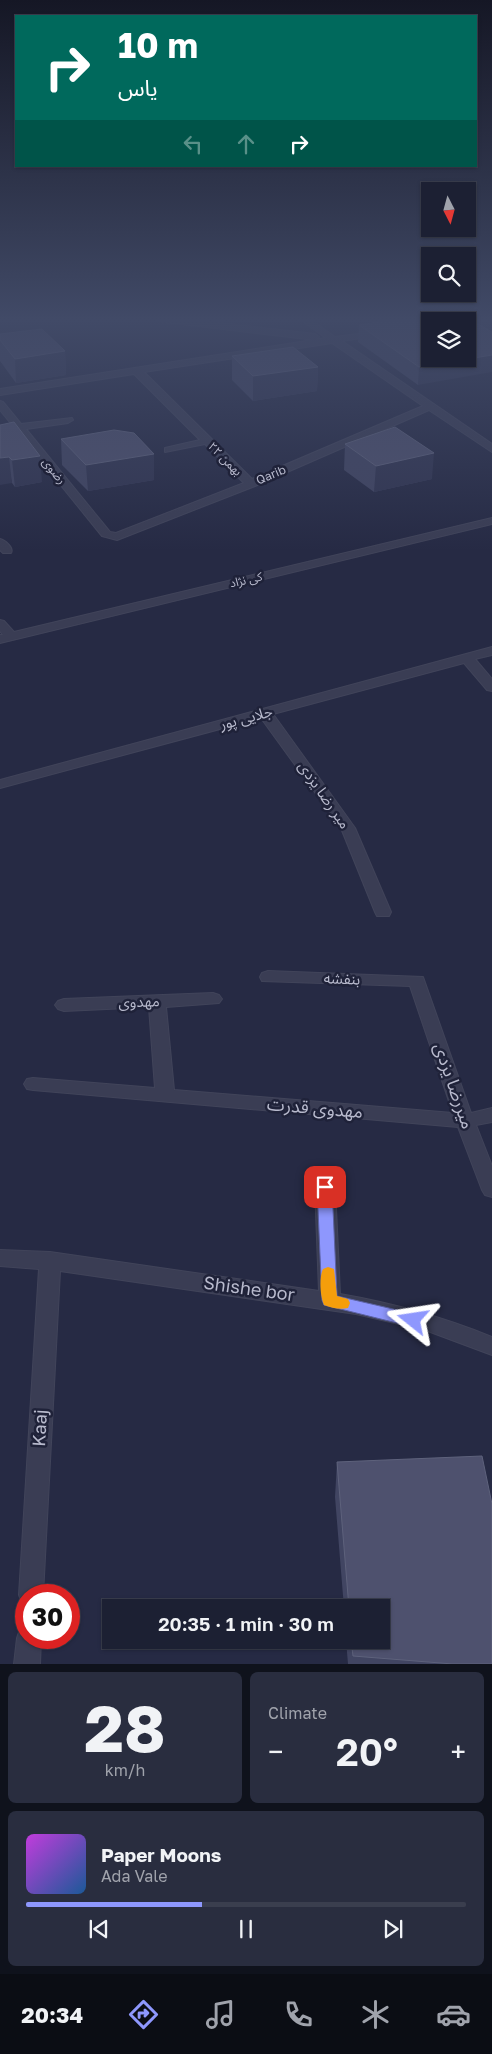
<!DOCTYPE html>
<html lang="en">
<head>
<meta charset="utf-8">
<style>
	body { margin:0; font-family:"Golos Text","Noto Sans Arabic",sans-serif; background:#292d3f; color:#f1f3f6; height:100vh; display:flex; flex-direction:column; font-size:19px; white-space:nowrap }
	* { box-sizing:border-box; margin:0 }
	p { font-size:16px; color:#a0a3ac }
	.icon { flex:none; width:28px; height:28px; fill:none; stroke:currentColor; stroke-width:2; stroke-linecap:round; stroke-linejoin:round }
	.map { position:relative; height:1664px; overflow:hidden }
	.sheet { display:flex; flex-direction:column; gap:8px; padding:8px; background:#0f121c; flex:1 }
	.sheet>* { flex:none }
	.hud { position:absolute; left:15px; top:15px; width:462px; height:152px; border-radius:0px; box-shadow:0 1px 4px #0004,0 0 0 1px #3a3e4e; background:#00695c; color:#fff; overflow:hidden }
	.needle { width:32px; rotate:174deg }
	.fabs { position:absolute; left:421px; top:182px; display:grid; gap:10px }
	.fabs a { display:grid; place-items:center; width:55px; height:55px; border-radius:0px; background:#1c2033; box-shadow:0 1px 4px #0004,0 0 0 1px #3a3e4e; font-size:25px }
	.speed { position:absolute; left:15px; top:1584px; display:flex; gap:10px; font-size:25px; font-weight:700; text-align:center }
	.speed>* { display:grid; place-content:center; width:65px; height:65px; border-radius:50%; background:#1c2033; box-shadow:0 1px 4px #0004,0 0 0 1px #3a3e4e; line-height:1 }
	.speed .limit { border:8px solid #d22; background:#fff; color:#111 }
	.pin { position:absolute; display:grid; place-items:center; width:42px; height:42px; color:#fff; margin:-21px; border-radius:10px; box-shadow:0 2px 8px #0006 }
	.me { position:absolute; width:55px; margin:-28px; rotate:285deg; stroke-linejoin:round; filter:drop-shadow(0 0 4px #0008) }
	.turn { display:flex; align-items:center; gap:18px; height:105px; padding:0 20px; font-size:22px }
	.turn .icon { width:65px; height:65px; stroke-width:2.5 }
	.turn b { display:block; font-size:35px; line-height:42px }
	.lanes { display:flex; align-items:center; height:48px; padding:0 20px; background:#0003; justify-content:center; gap:25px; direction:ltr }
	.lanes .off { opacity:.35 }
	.big { font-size:38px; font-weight:600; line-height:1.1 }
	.sheet .tile { flex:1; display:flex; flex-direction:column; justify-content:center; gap:8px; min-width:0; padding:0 18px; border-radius:8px; background:#292d3f }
	.sheet .dial { align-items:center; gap:0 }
	.dial b { font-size:65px; line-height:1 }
	.song { display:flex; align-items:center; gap:15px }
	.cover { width:60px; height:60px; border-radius:8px; background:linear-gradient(135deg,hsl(290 70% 55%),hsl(210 70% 35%)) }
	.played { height:5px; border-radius:2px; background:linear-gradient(90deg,#8e97fd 40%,#3a3e4e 40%) }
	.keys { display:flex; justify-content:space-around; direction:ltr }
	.heat { display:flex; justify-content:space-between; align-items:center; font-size:28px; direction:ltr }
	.sheet .tiles { flex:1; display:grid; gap:8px; grid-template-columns:1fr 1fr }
	.tile:last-child { grid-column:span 2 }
	.trip { position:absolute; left:102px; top:1599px; width:288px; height:50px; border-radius:0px; background:#1c2033; box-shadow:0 1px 4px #0004,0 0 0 1px #3a3e4e; font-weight:600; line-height:50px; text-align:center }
	.tab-bar { display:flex; height:80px; justify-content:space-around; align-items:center; background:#0b0d14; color:#a0a3ac }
	.tab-bar .icon { width:35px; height:35px }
	.tab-bar .current { color:#8e97fd }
	.tab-bar b { font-size:22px; color:#f1f3f6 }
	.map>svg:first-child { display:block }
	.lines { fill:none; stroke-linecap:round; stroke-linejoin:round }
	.minor-casing { stroke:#41445a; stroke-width:2 }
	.minor { fill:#3a3d54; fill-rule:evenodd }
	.wall { fill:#414562 }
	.shaded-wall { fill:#313551 }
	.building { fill:#4e516e; stroke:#5e627c }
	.route { fill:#8e97fd; stroke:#5c62a4 }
	.slow { fill:#f59e0b }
	.labels { text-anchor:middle; stroke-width:5; stroke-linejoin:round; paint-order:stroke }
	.far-street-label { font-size:12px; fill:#b8bacd; stroke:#1f2239 }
	.street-label { font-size:15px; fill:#b8bacd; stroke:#1f2239 }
	.near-street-label { font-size:18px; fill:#b8bacd; stroke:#1f2239 }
</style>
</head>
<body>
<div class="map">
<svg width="492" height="1664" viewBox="0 0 492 1664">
	<rect width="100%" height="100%" fill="#262a44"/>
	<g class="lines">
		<g class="minor-casing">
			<path id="minor" d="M153,318H177L315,334L319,337L315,340L157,321Z
				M298,318H308L335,337L380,331V335L342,341L492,444V452L429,410L255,486L117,540L102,536L0,410V401L3,402L21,424L72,418L73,420L68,423L26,429L110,532L116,533L244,483L205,444L165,452V448L200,440L134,374L0,395V389L326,338ZM332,343L423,406L252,479L144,372Z
				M492,518V524L0,643V635H3L0,631V620L4,621L14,632Z
				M0,539C5,540 14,548 11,553H3L0,550Z
				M492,647V655L475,659L492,679V691L487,690L464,663L273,714L355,828L391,912L389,916H377L375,912L341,828L261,718L0,788V780Z
				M268,971L423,977L471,1113L492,1108V1122L476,1125L492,1166V1197L485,1195L482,1190L458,1127L33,1090L27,1089L24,1084L27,1079L33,1078L155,1088L149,1007L64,1011L58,1009L55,1005L58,1001L64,999L213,993L219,995L222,999L219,1003L166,1007L174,1090L453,1113L410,986L262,981L260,977L262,973Z
				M325,1180L332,1182L335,1187L340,1294C392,1303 443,1317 492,1337V1355L425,1330L356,1314L60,1271L43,1595H26V1605L22,1603L19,1595L39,1269L0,1266V1250L50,1252L319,1291L315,1187L318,1182Z
				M26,1627V1638H41L40,1664H14L17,1638L20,1629Z"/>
		</g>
		<use href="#minor" class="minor"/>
	</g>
	<path class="wall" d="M191,318H225V322Z
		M359,325L487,330L418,385L358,342Z
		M0,334L65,351L66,375L16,383L0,361Z
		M232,356L318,367L317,391L253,401L232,380Z
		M0,425L42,482L15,487L12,483Z
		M61,439L154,480L88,491L62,465Z
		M345,444L432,479L374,492L344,470Z
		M337,1462L492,1664H348L346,1640H381V1608H344L335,1497Z"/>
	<path class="shaded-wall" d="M464,318H492V329L468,333Z
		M65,351L66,375L16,383L15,359Z
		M492,355V372L418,385L419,367Z
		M318,367L317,391L253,401V376Z
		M434,453L432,479L374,492L376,466Z
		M154,454V480L88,491L86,465Z
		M40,456L42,482L15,487L12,460Z
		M9,457L12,483L0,485V458Z"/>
	<path class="building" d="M400,318H467L492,332V355L468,359V321H430V359H467L419,367L359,325Z
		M42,329L65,351L15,359L0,340V334Z
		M293,347L318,367L253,376L232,356Z
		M14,422L40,456L12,460L9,457L0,458V425Z
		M395,427L434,453L376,466L345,444Z
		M114,430L134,433L154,454L86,465L61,439Z
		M482,1456L492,1504V1664H453L353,1656L351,1640H381V1608H349L337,1462Z"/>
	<linearGradient id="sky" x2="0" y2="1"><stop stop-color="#151725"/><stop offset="0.58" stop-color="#414a67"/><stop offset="1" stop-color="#414a67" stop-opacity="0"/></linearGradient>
	<rect width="492" height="551" fill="url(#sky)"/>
	<path class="route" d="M325,1181L330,1183L332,1187L337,1296L419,1315L421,1320L419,1325L413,1327L324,1305L322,1300L317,1187L319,1183Z"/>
	<path class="slow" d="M328,1267L334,1269L337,1296L348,1299L350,1303L348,1308C340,1310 332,1308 324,1305C320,1296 319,1277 323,1269Z"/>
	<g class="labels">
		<g class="far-street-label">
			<text transform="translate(225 459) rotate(45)" y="4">۲۲ بهمن</text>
			<text transform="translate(54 471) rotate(51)" y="4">رضوی</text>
			<text transform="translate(271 475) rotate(-23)" y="4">Qarib</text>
			<text transform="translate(246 580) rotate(-13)" y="4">کی نژاد</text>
		</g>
		<g class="street-label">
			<text transform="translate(246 718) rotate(-15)" y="5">جلایی پور</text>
			<text transform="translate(324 795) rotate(55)" y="5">میر رضا یزدی</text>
			<text transform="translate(342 979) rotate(2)" y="5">بنفشه</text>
			<text transform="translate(139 1002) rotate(-2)" y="5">مهدوی</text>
		</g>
		<g class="near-street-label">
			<text transform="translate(454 1086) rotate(71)" y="6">میررضا یزدی</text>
			<text transform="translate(315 1108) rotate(5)" y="6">مهدوی قدرت</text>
			<text transform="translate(249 1289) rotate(8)" y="6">Shishe bor</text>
			<text transform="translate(40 1428) rotate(-87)" y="6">Kaaj</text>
		</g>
	</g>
</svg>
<div class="fabs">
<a><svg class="needle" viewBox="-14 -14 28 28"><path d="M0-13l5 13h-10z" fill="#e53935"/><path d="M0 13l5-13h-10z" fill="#a0a3ac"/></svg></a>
<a><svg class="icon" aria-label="search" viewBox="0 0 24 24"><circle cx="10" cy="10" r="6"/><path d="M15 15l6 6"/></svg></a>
<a><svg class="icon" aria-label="layers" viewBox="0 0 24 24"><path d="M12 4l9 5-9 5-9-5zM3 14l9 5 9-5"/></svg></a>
</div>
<div class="speed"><div class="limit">30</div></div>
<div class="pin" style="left:325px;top:1187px;background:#d93025"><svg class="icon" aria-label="arrive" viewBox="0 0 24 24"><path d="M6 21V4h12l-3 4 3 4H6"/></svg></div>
<svg class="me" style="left:413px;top:1320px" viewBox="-20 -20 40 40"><path d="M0-17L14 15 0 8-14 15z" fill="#8e97fd" stroke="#fff" stroke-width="4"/></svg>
<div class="trip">20:35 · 1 min · 30 m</div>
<div class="hud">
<div class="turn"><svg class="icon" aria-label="right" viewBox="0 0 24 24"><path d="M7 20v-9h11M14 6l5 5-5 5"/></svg><div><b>10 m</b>یاس</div></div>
<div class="lanes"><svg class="icon off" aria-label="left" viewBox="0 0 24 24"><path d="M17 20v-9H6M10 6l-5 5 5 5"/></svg><svg class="icon off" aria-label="ahead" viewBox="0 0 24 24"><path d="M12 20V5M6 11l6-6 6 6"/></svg><svg class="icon" aria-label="right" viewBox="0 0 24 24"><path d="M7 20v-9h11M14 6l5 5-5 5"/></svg></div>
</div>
</div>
<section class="sheet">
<div class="tiles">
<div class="tile dial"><b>28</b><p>km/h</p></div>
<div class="tile"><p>Climate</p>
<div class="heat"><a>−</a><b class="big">20°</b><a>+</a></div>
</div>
<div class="tile">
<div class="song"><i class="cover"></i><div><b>Paper Moons</b><p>Ada Vale</p></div></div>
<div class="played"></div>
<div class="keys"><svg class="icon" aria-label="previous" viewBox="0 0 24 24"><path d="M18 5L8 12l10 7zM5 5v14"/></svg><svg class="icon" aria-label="pause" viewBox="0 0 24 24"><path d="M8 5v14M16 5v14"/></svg><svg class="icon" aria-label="next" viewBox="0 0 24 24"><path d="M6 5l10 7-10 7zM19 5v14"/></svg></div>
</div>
</div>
</section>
<nav class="tab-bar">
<b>20:34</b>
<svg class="icon current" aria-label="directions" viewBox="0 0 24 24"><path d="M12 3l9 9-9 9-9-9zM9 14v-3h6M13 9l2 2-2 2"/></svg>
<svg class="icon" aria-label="music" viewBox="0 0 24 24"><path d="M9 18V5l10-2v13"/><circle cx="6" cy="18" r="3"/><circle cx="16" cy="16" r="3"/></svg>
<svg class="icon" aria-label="phone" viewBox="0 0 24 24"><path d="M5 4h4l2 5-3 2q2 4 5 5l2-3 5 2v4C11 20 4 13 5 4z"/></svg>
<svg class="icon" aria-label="climate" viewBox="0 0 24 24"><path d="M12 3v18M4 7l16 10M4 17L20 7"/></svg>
<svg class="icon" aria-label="car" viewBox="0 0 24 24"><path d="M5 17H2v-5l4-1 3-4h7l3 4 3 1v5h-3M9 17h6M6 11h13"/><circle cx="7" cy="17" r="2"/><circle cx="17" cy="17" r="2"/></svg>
</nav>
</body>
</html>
